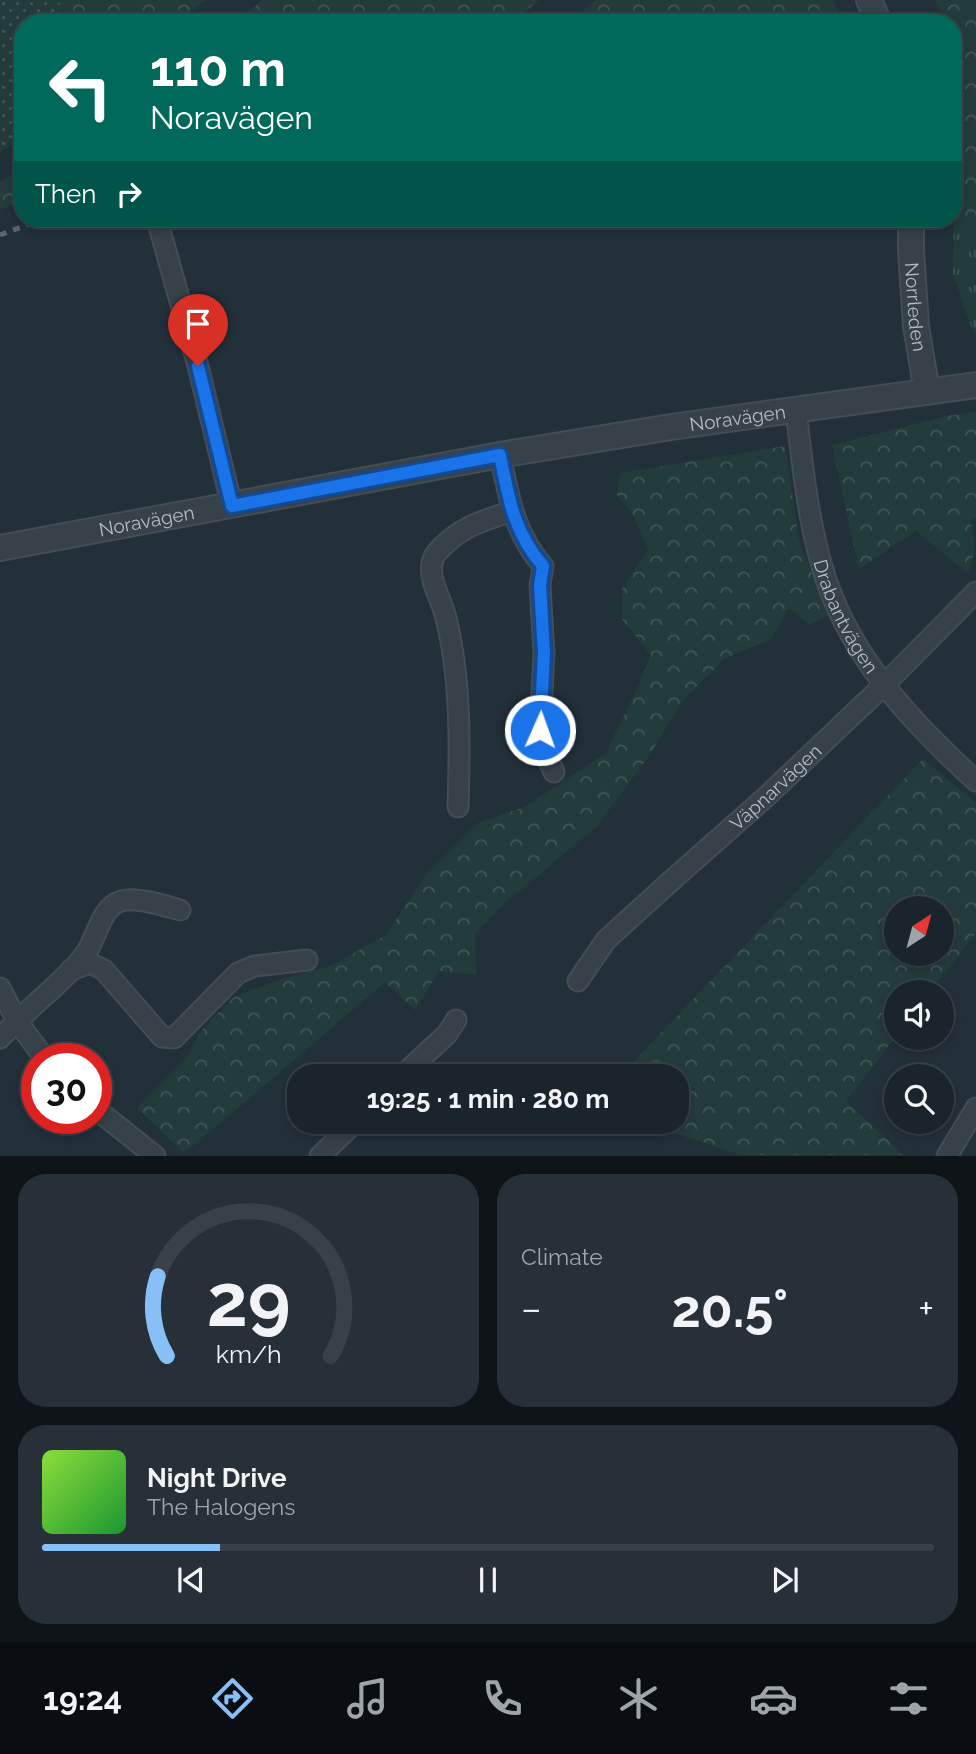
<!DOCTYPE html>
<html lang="en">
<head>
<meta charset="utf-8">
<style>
	body { margin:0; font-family:Raleway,sans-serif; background:#273038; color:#f1f3f6; height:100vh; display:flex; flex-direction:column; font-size:26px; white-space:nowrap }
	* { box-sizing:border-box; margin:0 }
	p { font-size:23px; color:#9fa4a9 }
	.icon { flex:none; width:38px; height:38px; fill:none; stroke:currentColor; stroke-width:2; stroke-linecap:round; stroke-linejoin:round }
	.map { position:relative; height:1156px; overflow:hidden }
	.details { display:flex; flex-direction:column; gap:18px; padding:18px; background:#0e1418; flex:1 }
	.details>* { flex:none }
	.top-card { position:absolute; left:14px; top:14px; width:948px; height:214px; border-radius:28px; box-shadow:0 4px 10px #0003,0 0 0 2px #384148; background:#00695c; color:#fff; overflow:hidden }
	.needle { width:46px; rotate:36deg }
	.fabs { position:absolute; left:884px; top:896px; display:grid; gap:14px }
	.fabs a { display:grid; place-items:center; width:70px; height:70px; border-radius:50%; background:#1a242c; box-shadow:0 4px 10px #0003,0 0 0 2px #384148; font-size:35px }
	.speed { position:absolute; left:21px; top:1043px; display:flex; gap:14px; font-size:35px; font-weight:700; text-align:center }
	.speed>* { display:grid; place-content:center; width:91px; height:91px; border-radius:50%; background:#1a242c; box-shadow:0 4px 10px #0003,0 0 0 2px #384148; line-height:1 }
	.speed .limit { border:10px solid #d22; background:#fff; color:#111 }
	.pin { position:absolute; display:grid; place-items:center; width:60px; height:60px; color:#fff; margin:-72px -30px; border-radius:50% 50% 50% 0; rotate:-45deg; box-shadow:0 0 7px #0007 }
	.pin .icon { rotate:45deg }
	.me { position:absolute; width:77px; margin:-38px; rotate:2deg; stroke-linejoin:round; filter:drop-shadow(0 0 5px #0008) }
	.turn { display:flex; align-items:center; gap:24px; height:147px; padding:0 21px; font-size:32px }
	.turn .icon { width:91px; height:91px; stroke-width:2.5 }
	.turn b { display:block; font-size:49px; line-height:60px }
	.then { display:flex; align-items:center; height:66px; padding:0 21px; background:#0003; gap:14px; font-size:26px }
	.big { font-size:52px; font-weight:700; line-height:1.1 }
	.details .card { flex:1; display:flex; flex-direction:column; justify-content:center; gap:10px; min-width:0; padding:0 24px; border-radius:28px; background:#273038 }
	.details .dial { align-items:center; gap:0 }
	.dial svg { height:182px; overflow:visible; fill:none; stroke:#384148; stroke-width:7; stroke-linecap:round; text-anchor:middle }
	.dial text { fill:#f1f3f6; stroke:none }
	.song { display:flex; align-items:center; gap:21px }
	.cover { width:84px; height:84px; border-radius:10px; background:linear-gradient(135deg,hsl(90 70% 55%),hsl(130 70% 35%)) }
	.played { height:7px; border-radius:4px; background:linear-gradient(90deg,#87c0f6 20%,#384148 20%) }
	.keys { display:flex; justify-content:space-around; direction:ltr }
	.heat { display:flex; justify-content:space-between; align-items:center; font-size:38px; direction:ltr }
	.details .tiles { flex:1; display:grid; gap:18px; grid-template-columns:1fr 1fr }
	.card:last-child { grid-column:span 2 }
	.trip { position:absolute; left:287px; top:1064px; width:402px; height:70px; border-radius:28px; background:#1a242c; box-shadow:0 4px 10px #0003,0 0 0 2px #384148; font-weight:700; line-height:70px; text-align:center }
	.dock { display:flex; height:112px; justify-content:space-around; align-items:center; background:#0a0e12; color:#9fa4a9 }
	.dock .icon { width:49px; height:49px }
	.dock .selected { color:#87c0f6 }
	.dock b { font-size:32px; color:#f1f3f6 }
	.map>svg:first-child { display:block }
	.grass { fill:url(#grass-tufts) }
	.forest { fill:url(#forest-crowns); fill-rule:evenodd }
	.park { fill:url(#park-dots) }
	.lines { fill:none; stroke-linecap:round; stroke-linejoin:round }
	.minor-casing { stroke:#424d56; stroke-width:23 }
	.tertiary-casing { stroke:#424d56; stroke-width:28 }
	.minor { stroke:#36414a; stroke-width:19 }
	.tertiary { stroke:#36414a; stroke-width:24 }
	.rail { stroke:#586671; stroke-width:5; stroke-dasharray:7 7; stroke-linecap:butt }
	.route-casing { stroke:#114b97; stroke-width:18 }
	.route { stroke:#1a73e8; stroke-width:12 }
	.labels { text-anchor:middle; stroke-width:7; stroke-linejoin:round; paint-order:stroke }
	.street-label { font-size:19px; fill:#b1bcc6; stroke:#1b262f }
</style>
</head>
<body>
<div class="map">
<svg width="976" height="1156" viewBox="0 0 976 1156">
	<defs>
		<pattern id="grass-tufts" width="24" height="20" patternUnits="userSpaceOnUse" patternTransform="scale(1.75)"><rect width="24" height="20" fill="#243b3b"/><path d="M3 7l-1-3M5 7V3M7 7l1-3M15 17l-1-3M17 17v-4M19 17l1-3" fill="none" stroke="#415556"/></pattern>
		<pattern id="forest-crowns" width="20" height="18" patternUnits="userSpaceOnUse" patternTransform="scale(1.75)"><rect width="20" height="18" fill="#243b3b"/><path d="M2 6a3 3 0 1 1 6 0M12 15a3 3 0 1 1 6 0" fill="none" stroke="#415556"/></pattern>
		<pattern id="park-dots" width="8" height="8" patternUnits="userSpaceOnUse" patternTransform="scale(1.75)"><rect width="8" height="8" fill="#243b3b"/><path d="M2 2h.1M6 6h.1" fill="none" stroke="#415556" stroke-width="1.8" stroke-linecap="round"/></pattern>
	</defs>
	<rect width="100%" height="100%" fill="#22303a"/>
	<path class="grass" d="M954,223L976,227V336L967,317L953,273Z"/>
	<path class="forest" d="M51,0H206L174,23H78Z
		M263,0H539L511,23H232Z
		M596,0H833L843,23H569Z
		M935,0H976V227L954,223L959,109L954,81V23H942L940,10Z
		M23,166V202L0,209V182Z
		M976,412V518L970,520C976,544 976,550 968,573L916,531L859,569L832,445L946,416Z
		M785,446L799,540L828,615L809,625L789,608L771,639L724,659L683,700L649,756L596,827L504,904L475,934L476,975L439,971L415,1010L385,982L238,1108L184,1153L137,1108L186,1059L200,1032L234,997L288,977L331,966L386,935L425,876L478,823L525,807L606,753L635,693L651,655L622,619V588L648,550L633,515L617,495L620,473Z
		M923,759L976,803V933L930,992H896V1036L846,1101L903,1155H741L656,1127L624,1122H677V1076H626L638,1057ZM942,908V954H896V908Z"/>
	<path class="park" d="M0,0H59L65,23H23V137L0,152Z"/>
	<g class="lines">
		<g class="minor-casing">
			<g id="minor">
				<path d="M157,219L198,366L232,506"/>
				<path id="s1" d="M796,410C802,461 807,513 821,563C845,652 910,721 976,781"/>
				<path d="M500,455C509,497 514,533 543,566L540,585L544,654L540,730L545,753L554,772"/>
				<path d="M458,807C460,745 461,679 446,618C442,599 425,576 434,557C435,554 439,550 441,548C462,526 483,521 512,511"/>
				<path d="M71,970L90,963L104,970L162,1037L174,1038L238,973L255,966L307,960"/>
				<path id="s2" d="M578,981L606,940L671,881L767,796L885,684L976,592"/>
				<path d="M0,988L17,1021L45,1059"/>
				<path d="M0,1038C17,1021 34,1005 52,989C63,978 77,967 86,953C97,937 101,907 121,901C136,896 165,906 180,910"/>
				<path d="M402,1076L447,1034L456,1020"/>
				<path d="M96,1109L155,1156"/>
				<path d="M320,1156L355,1122"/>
				<path d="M947,1156L976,1108"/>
			</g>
		</g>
		<g class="tertiary-casing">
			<g id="tertiary">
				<path d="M869,0L879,23"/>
				<path id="s3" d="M911,219V250L916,326L927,392"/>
				<path id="s4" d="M0,548L500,455L671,427L976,385"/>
			</g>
		</g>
		<use href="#minor" class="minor"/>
		<use href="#tertiary" class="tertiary"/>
		<path class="rail" d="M0,235L43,219"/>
	</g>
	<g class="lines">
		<g class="route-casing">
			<path id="route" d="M198,366L232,506L500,455C508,497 514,533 543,566L540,585L544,654L540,730"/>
		</g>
		<use href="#route" class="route"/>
	</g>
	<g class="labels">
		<g class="street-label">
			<text dy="7" stroke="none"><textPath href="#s3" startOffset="88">Norrleden</textPath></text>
			<text dy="7" stroke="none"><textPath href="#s4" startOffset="749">Noravägen</textPath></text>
			<text dy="7" stroke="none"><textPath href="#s4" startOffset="149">Noravägen</textPath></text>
			<text dy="7" stroke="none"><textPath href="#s1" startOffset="214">Drabantvägen</textPath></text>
			<text dy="7" stroke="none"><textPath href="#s2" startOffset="278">Väpnarvägen</textPath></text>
		</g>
	</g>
</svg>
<div class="fabs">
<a><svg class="needle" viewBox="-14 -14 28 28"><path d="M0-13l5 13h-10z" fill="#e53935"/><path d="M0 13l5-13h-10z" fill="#9fa4a9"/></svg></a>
<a><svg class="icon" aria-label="sound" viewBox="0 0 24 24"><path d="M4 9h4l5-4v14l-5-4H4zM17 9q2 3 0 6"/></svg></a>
<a><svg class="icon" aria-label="search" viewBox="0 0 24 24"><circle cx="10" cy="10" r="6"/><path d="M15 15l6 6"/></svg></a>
</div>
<div class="speed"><div class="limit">30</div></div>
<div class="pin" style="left:198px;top:366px;background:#d93025"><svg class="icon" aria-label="arrive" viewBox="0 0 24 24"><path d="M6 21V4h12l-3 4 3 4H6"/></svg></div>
<svg class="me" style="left:540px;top:730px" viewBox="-20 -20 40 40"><circle r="17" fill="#1a73e8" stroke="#fff" stroke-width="3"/><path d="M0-11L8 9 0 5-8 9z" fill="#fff"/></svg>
<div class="trip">19:25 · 1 min · 280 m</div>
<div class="top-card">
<div class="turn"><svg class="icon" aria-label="left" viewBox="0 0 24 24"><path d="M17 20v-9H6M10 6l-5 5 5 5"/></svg><div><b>110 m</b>Noravägen</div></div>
<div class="then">Then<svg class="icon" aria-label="right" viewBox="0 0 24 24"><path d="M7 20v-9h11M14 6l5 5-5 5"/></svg></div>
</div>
</div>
<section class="details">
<div class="tiles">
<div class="card dial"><svg viewBox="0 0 100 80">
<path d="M14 69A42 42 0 1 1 86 69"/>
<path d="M14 69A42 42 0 0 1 10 34" stroke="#87c0f6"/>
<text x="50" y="56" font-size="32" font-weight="700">29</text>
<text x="50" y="72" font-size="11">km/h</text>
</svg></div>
<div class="card"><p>Climate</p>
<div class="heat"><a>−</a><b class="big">20.5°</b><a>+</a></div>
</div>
<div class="card">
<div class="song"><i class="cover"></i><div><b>Night Drive</b><p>The Halogens</p></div></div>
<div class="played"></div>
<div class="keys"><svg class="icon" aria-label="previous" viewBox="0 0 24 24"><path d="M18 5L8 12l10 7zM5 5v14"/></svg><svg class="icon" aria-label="pause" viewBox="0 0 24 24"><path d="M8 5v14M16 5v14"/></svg><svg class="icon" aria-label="next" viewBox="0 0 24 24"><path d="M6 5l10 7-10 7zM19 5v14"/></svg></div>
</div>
</div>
</section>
<nav class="dock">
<b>19:24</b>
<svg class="icon selected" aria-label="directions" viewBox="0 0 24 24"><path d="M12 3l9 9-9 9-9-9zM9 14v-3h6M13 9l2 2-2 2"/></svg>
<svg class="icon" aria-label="music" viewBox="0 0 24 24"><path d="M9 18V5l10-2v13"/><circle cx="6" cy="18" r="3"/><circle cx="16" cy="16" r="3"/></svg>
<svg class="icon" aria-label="phone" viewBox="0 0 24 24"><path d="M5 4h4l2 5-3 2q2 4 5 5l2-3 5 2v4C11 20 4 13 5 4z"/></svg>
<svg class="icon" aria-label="climate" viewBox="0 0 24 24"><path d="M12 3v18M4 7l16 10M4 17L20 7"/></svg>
<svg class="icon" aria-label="car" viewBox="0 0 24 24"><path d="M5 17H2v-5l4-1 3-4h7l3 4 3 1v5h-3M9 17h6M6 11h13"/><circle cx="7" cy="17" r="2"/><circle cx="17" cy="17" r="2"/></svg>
<svg class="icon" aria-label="filters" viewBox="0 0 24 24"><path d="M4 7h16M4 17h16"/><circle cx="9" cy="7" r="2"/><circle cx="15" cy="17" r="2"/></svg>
</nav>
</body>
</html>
